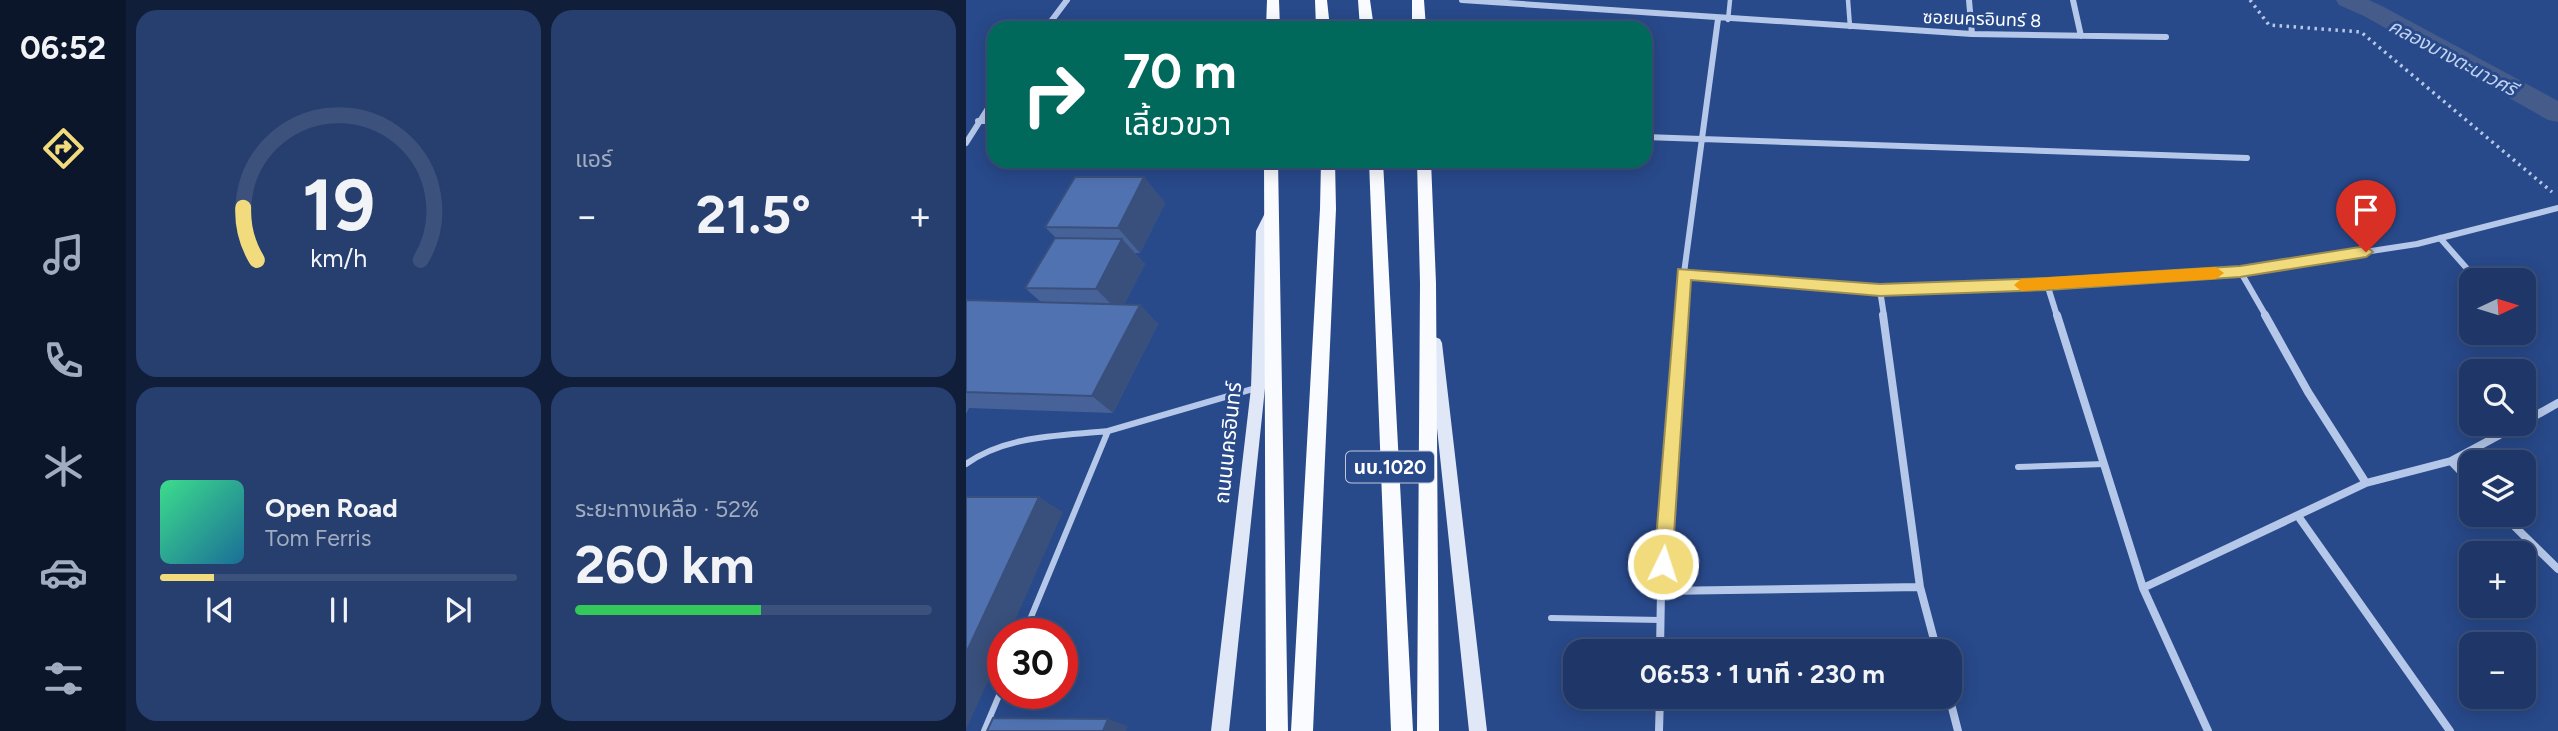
<!DOCTYPE html>
<html lang="th">
<head>
<meta charset="utf-8">
<style>
	body { margin:0; font-family:Figtree,"Noto Sans Thai",sans-serif; background:#263f6e; color:#f1f3f6; height:100vh; display:flex; flex-direction:column; font-size:26px; white-space:nowrap }
	* { box-sizing:border-box; margin:0 }
	p { font-size:23px; color:#a1acc0 }
	.icon { flex:none; width:38px; height:38px; fill:none; stroke:currentColor; stroke-width:2; stroke-linecap:round; stroke-linejoin:round }
	.map { position:relative; flex:1; overflow:hidden }
	.sheet { display:flex; flex-direction:column; gap:10px; padding:10px; background:#101e39; width:840px }
	.sheet>* { flex:none }
	.guide { position:absolute; left:21px; top:21px; width:665px; height:147px; border-radius:21px; box-shadow:0 4px 18px #0003,0 0 0 2px #3c517c; background:#00695c; color:#fff; overflow:hidden }
	.needle { width:46px; rotate:86deg }
	.fabs { position:absolute; left:1493px; top:268px; display:grid; gap:14px }
	.fabs a { display:grid; place-items:center; width:77px; height:77px; border-radius:14px; background:#1e3768; box-shadow:0 4px 18px #0003,0 0 0 2px #3c517c; font-size:35px }
	.speed { position:absolute; left:21px; top:618px; display:flex; gap:14px; font-size:35px; font-weight:700; text-align:center }
	.speed>* { display:grid; place-content:center; width:91px; height:91px; border-radius:50%; background:#1e3768; box-shadow:0 4px 18px #0003,0 0 0 2px #3c517c; line-height:1 }
	.speed .limit { border:10px solid #d22; background:#fff; color:#111 }
	.pin { position:absolute; display:grid; place-items:center; width:60px; height:60px; color:#fff; margin:-72px -30px; border-radius:50% 50% 50% 0; rotate:-45deg; box-shadow:0 0 7px #0007 }
	.pin .icon { rotate:45deg }
	.me { position:absolute; width:77px; margin:-38px; rotate:4deg; stroke-linejoin:round; filter:drop-shadow(0 0 5px #0008) }
	.turn { display:flex; align-items:center; gap:24px; height:147px; padding:0 21px; font-size:32px }
	.turn .icon { width:91px; height:91px; stroke-width:2.5 }
	.turn b { display:block; font-size:49px; line-height:60px }
	.big { font-size:52px; font-weight:700; line-height:1.1 }
	.sheet .tile { flex:1; display:flex; flex-direction:column; justify-content:center; gap:10px; min-width:0; padding:0 24px; border-radius:21px; background:#263f6e }
	.sheet .dial { align-items:center; gap:0 }
	.dial svg { height:182px; overflow:visible; fill:none; stroke:#3c517c; stroke-width:7; stroke-linecap:round; text-anchor:middle }
	.dial text { fill:#f1f3f6; stroke:none }
	.song { display:flex; align-items:center; gap:21px }
	.cover { width:84px; height:84px; border-radius:10px; background:linear-gradient(135deg,hsl(150 70% 55%),hsl(200 70% 35%)) }
	.played { height:7px; border-radius:4px; background:linear-gradient(90deg,#f1db7d 15%,#3c517c 15%) }
	.keys { display:flex; justify-content:space-around; direction:ltr }
	.heat { display:flex; justify-content:space-between; align-items:center; font-size:38px; direction:ltr }
	.charge { height:10px; border-radius:5px; background:linear-gradient(90deg,#34c759 52%,#3c517c 0) }
	.sheet .tiles { flex:1; display:grid; gap:10px; grid-template-columns:repeat(2,1fr) }
	.trip { position:absolute; left:597px; top:639px; width:399px; height:70px; border-radius:21px; background:#1e3768; box-shadow:0 4px 18px #0003,0 0 0 2px #3c517c; font-weight:700; line-height:70px; text-align:center }
	main { display:flex; flex:1; min-height:0 }
	.menu { display:flex; flex-direction:column; width:126px; justify-content:space-around; align-items:center; background:#0c162a; color:#a1acc0 }
	.menu .icon { width:49px; height:49px }
	.menu .active { color:#f1db7d }
	.menu b { font-size:32px; color:#f1f3f6 }
	.map>svg:first-child { display:block }
	.lines { fill:none; stroke-linecap:round; stroke-linejoin:round }
	.canal { fill:#455c8b; fill-rule:evenodd }
	.path { stroke:#b6c8e9; stroke-width:3.5; stroke-dasharray:2.5 4.5; stroke-linecap:butt }
	.service-far1 { stroke:#b6c8e9; stroke-width:4.5 }
	.service { stroke:#b6c8e9; stroke-width:6 }
	.minor-far1 { stroke:#b6c8e9; stroke-width:6 }
	.minor { stroke:#b6c8e9; stroke-width:8 }
	.secondary { fill:#e0e8f8; fill-rule:evenodd }
	.primary { fill:#f9fbfe; fill-rule:evenodd }
	.wall { fill:#466298 }
	.shaded-wall { fill:#39507c }
	.building { fill:#5172b1; stroke:#39507c; stroke-width:2 }
	.route { fill:#f1db7d; stroke:#9d8e51; stroke-width:2 }
	.slow { fill:#f59e0b }
	.labels { text-anchor:middle; stroke-width:6; stroke-linejoin:round; paint-order:stroke }
	.far-street-label { font-size:18px; fill:#fff; stroke:#28498a }
	.far-water-label { font-size:19px; font-style:italic; fill:#c2d3f0; stroke:#28498a }
	.shield { fill:#28498a; stroke:#bec8dc; stroke-width:2 }
	.shield-label { font-size:19px; font-weight:bold; fill:#fff }
	.street-label { font-size:21px; fill:#fff; stroke:#28498a }
</style>
</head>
<body>
<main>
<nav class="menu">
<b>06:52</b>
<svg class="icon active" aria-label="directions" viewBox="0 0 24 24"><path d="M12 3l9 9-9 9-9-9zM9 14v-3h6M13 9l2 2-2 2"/></svg>
<svg class="icon" aria-label="music" viewBox="0 0 24 24"><path d="M9 18V5l10-2v13"/><circle cx="6" cy="18" r="3"/><circle cx="16" cy="16" r="3"/></svg>
<svg class="icon" aria-label="phone" viewBox="0 0 24 24"><path d="M5 4h4l2 5-3 2q2 4 5 5l2-3 5 2v4C11 20 4 13 5 4z"/></svg>
<svg class="icon" aria-label="climate" viewBox="0 0 24 24"><path d="M12 3v18M4 7l16 10M4 17L20 7"/></svg>
<svg class="icon" aria-label="car" viewBox="0 0 24 24"><path d="M5 17H2v-5l4-1 3-4h7l3 4 3 1v5h-3M9 17h6M6 11h13"/><circle cx="7" cy="17" r="2"/><circle cx="17" cy="17" r="2"/></svg>
<svg class="icon" aria-label="filters" viewBox="0 0 24 24"><path d="M4 7h16M4 17h16"/><circle cx="9" cy="7" r="2"/><circle cx="15" cy="17" r="2"/></svg>
</nav>
<section class="sheet">
<div class="tiles">
<div class="tile dial"><svg viewBox="0 0 100 80">
<path d="M14 69A42 42 0 1 1 86 69"/>
<path d="M14 69A42 42 0 0 1 8 46" stroke="#f1db7d"/>
<text x="50" y="56" font-size="32" font-weight="700">19</text>
<text x="50" y="72" font-size="11">km/h</text>
</svg></div>
<div class="tile"><p>แอร์</p>
<div class="heat"><a>−</a><b class="big">21.5°</b><a>+</a></div>
</div>
<div class="tile">
<div class="song"><i class="cover"></i><div><b>Open Road</b><p>Tom Ferris</p></div></div>
<div class="played"></div>
<div class="keys"><svg class="icon" aria-label="previous" viewBox="0 0 24 24"><path d="M18 5L8 12l10 7zM5 5v14"/></svg><svg class="icon" aria-label="pause" viewBox="0 0 24 24"><path d="M8 5v14M16 5v14"/></svg><svg class="icon" aria-label="next" viewBox="0 0 24 24"><path d="M6 5l10 7-10 7zM19 5v14"/></svg></div>
</div>
<div class="tile"><p>ระยะทางเหลือ · 52%</p><b class="big">260 km</b><div class="charge"></div></div>
</div>
</section>
<div class="map">
<svg width="1592" height="731" viewBox="0 0 1592 731">
	<rect width="100%" height="100%" fill="#28498a"/>
	<g class="lines">
		<path class="canal" d="M1370,0H1403L1416,6L1592,101V122L1582,120L1398,16L1373,5Z"/>
		<path class="path" d="M1284,0L1303,25L1395,32L1586,192"/>
		<path class="service-far1" d="M882,0L884,27
			M762,20L764,0"/>
		<path class="service" d="M142,431L290,388
			M0,464C41,435 94,436 142,431L58,634
			M1052,467L1138,464
			M585,618L695,620
			M18,731L37,686"/>
		<path class="minor-far1" d="M496,0L1006,34L1200,37
			M1003,0L1006,34
			M1107,0L1115,36
			M80,28L101,0
			M12,121H28
			M679,137L1281,158
			M0,143L28,99
			M1474,238L1511,280
			M1274,271L1300,316
			M718,273L914,290L1081,284L1274,271L1451,244L1592,208
			M1081,284L1091,316
			M914,290L918,316
			M715,316L718,273L752,19"/>
		<path class="minor" d="M917,315L954,587L971,651
			M1091,315L1177,588L1242,731
			M1299,315L1342,392L1400,483
			M1558,422L1592,403
			M1485,461L1554,424
			M1536,514L1592,569
			M1332,516L1484,731
			M1177,588L1400,483L1485,461L1505,482
			M695,591L954,587
			M694,651L695,591L715,315
			M983,696L992,731
			M693,731L694,696"/>
		<path class="secondary" d="M305,207L311,212L302,231L299,388L263,731H245L285,388L290,231L301,209Z
			M469,337L474,339L476,343L521,731H503L462,343L464,339Z"/>
		<path class="primary" d="M301,0H313L314,28H300Z
			M349,0H361L364,28H350Z
			M392,0H404L408,28H394Z
			M446,0H458L460,28H446Z
			M298,161H312L322,731H300Z
			M355,161H369L370,209L347,731H325L354,209Z
			M403,161H417L447,731H425Z
			M451,161H465L470,283L473,731H451L454,283Z"/>
	</g>
	<path class="wall" d="M178,177L199,203L174,253H169L179,264L158,305H174L192,324L147,413L3,408L0,414V300L75,302L59,288L90,238L79,227Z"/>
	<path class="shaded-wall" d="M178,177L199,203L174,253L152,228Z
		M156,239L179,264L154,313L130,289Z
		M174,305L192,324L147,413L126,396Z
		M73,497L97,512L43,634H37V648L0,730V653Z
		M142,719L162,726L160,731H137Z"/>
	<path class="building" d="M109,177H178L152,228L79,227Z
		M89,238L156,239L130,289L59,288Z
		M0,300L174,305L126,396L0,392Z
		M0,497H73L0,653Z
		M27,718L142,719L137,731H21Z"/>
	<path class="route" d="M1400,246L1407,252L1400,257L1274,277L1081,290L914,296L725,280L706,564L703,570L697,573L691,570L688,564L712,269L914,284L1081,278L1274,266Z"/>
	<path class="slow" d="M1250,267L1258,273L1250,279L1055,291L1048,285L1055,279Z"/>
	<g class="labels">
		<g class="far-street-label">
			<text transform="translate(1016 19) rotate(2)" y="6">ซอยนครอินทร์ 8</text>
		</g>
		<g class="far-water-label">
			<text transform="translate(1487 57) rotate(28)" y="7">คลองบางตะนาวศรี</text>
		</g>
		<rect class="shield" x="380" y="451.5" width="88" height="31" rx="5"/>
		<g class="shield-label">
			<text x="424" y="474">นบ.1020</text>
		</g>
		<g class="street-label">
			<text transform="translate(262 443) rotate(-84)" y="7">ถนนนครอินทร์</text>
		</g>
	</g>
</svg>
<div class="fabs">
<a><svg class="needle" viewBox="-14 -14 28 28"><path d="M0-13l5 13h-10z" fill="#e53935"/><path d="M0 13l5-13h-10z" fill="#a1acc0"/></svg></a>
<a><svg class="icon" aria-label="search" viewBox="0 0 24 24"><circle cx="10" cy="10" r="6"/><path d="M15 15l6 6"/></svg></a>
<a><svg class="icon" aria-label="layers" viewBox="0 0 24 24"><path d="M12 4l9 5-9 5-9-5zM3 14l9 5 9-5"/></svg></a>
<a>+</a>
<a>−</a>
</div>
<div class="speed"><div class="limit">30</div></div>
<div class="pin" style="left:1400px;top:252px;background:#d93025"><svg class="icon" aria-label="arrive" viewBox="0 0 24 24"><path d="M6 21V4h12l-3 4 3 4H6"/></svg></div>
<svg class="me" style="left:697px;top:564px" viewBox="-20 -20 40 40"><circle r="17" fill="#f1db7d" stroke="#fff" stroke-width="3"/><path d="M0-11L8 9 0 5-8 9z" fill="#fff"/></svg>
<div class="trip">06:53 · 1 นาที · 230 m</div>
<div class="guide">
<div class="turn"><svg class="icon" aria-label="right" viewBox="0 0 24 24"><path d="M7 20v-9h11M14 6l5 5-5 5"/></svg><div><b>70 m</b>เลี้ยวขวา</div></div>
</div>
</div>
</main>
</body>
</html>
